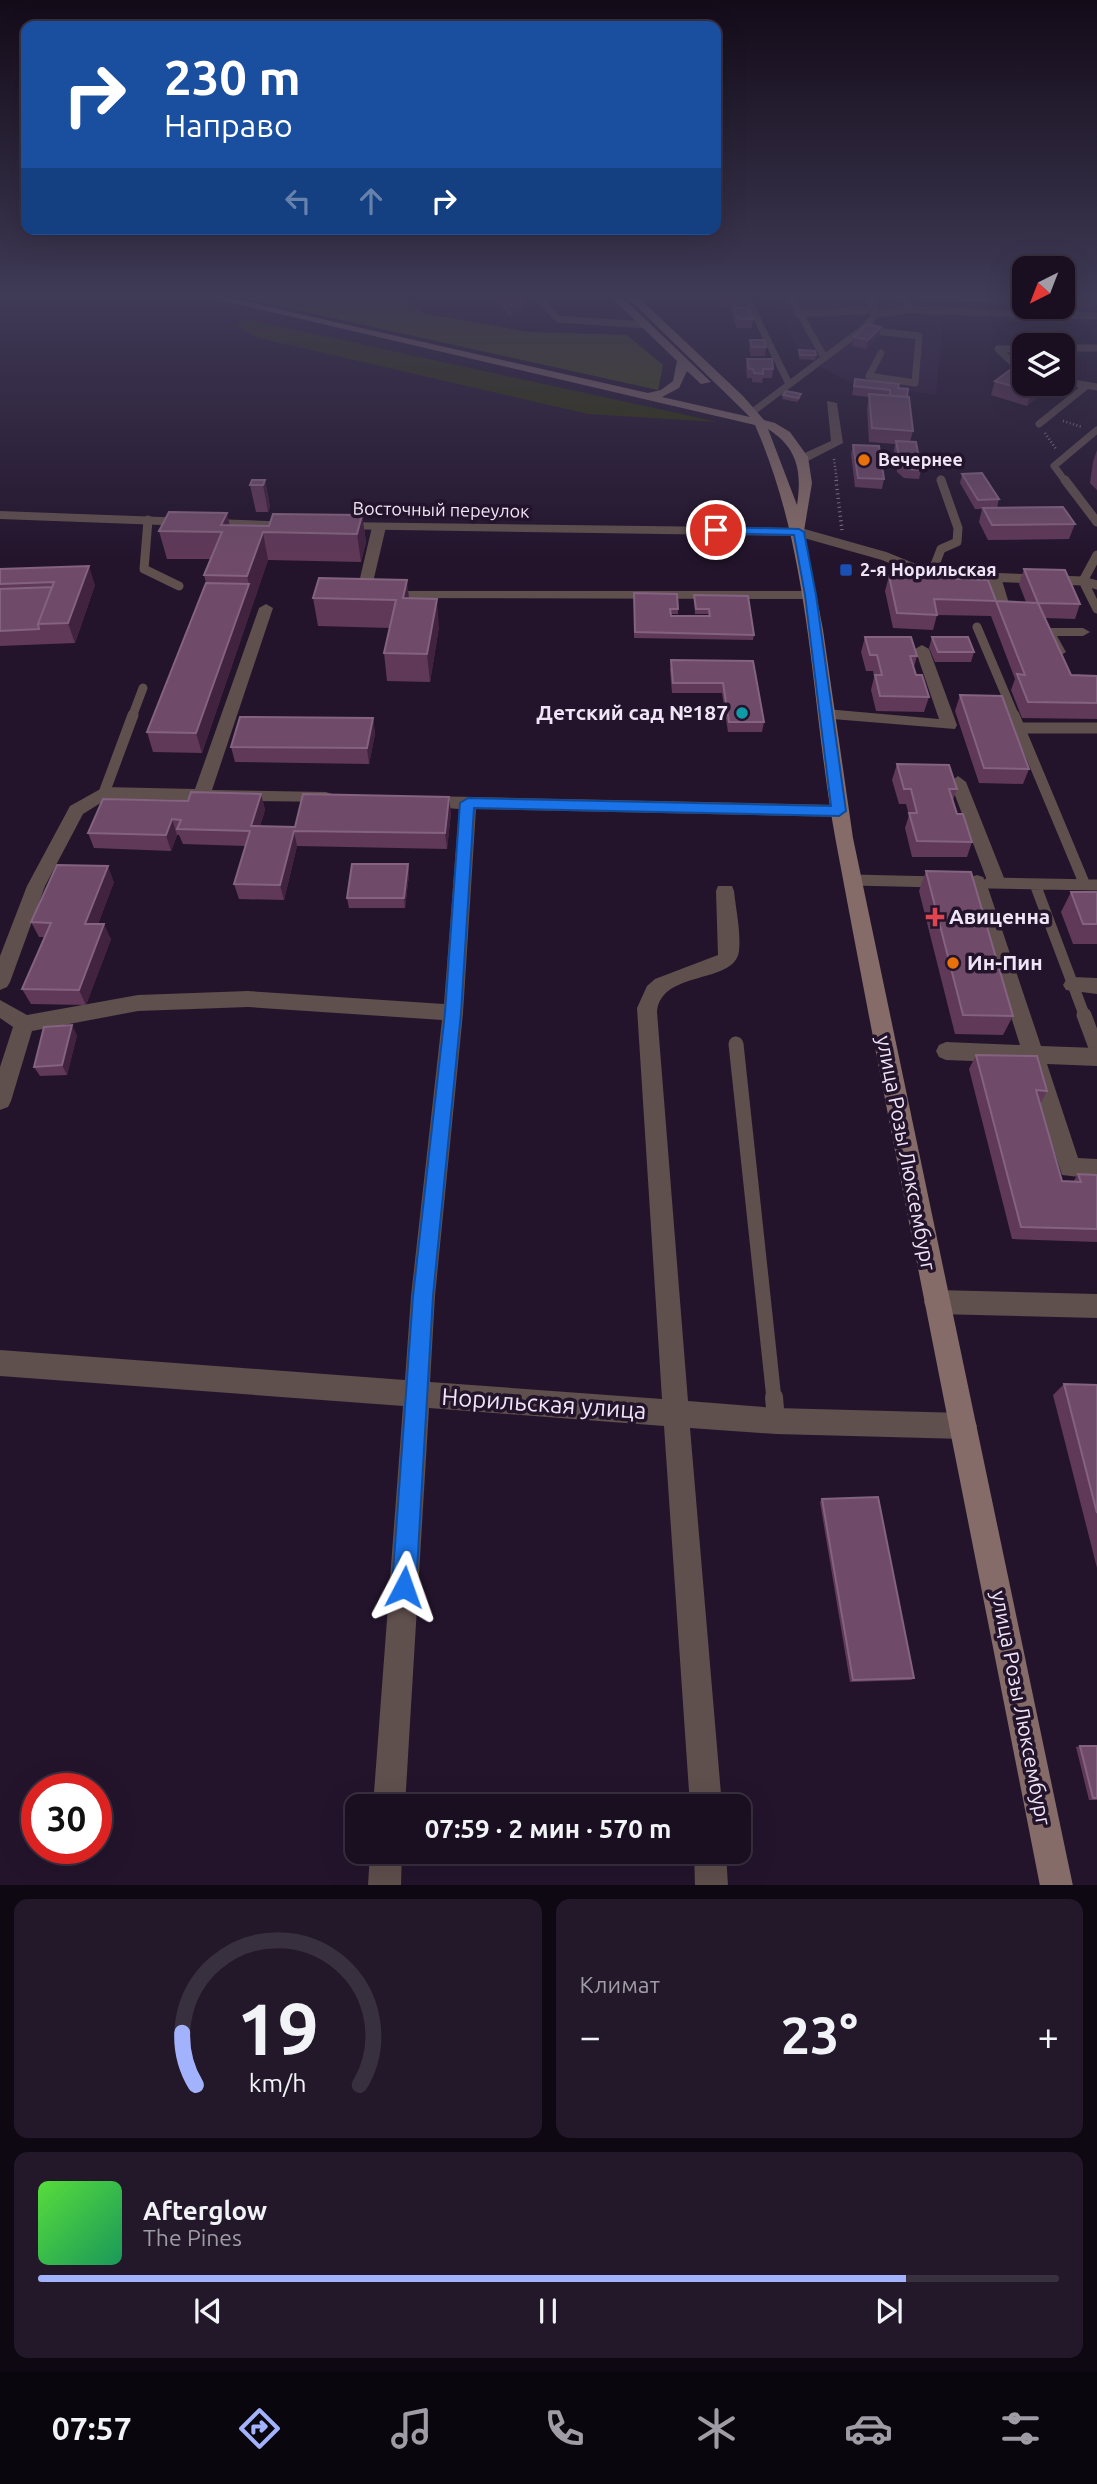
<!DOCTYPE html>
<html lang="ru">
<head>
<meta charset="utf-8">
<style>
	body { margin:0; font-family:Ubuntu,sans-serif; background:#23182a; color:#f1f3f6; height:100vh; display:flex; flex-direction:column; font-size:26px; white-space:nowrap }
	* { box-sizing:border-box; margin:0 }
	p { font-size:23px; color:#9f9ca5 }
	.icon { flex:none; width:38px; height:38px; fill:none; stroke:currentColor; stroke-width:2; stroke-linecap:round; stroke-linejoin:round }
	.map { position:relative; height:1885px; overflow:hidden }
	.side { display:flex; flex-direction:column; gap:14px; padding:14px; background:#0e0812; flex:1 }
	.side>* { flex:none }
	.banner { position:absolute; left:21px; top:21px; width:700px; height:214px; border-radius:14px; box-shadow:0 7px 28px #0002,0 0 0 2px #382f3f; background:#1a4fa0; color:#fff; overflow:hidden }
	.needle { width:46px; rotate:222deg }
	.fabs { position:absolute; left:1012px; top:256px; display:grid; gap:14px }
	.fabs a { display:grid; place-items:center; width:63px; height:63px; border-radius:14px; background:#1a0f21; box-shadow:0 7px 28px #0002,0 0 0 2px #382f3f; font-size:35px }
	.speed { position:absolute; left:21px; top:1773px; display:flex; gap:14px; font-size:35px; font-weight:700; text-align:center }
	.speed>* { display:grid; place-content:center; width:91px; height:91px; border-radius:50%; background:#1a0f21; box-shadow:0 7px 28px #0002,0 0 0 2px #382f3f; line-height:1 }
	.speed .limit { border:10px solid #d22; background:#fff; color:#111 }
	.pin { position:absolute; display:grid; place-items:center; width:60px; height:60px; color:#fff; margin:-30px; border:4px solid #fff; border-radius:50%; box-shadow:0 2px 7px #0007 }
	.me { position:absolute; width:77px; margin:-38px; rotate:4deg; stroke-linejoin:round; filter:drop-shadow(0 0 5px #0008) }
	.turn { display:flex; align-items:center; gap:24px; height:147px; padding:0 28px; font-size:32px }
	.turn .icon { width:91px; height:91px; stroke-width:2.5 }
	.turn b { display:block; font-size:49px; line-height:60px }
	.lanes { display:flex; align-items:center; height:66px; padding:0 28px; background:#0003; justify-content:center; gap:35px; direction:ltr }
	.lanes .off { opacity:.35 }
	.big { font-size:52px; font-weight:600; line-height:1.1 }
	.side .card { flex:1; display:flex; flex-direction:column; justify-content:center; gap:10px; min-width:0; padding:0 24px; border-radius:14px; background:#23182a }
	.side .dial { align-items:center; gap:0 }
	.dial svg { height:182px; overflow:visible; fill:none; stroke:#382f3f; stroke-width:7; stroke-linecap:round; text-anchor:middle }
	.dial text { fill:#f1f3f6; stroke:none }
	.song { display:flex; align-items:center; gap:21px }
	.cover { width:84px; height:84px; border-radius:10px; background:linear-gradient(135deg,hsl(110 70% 55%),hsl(150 70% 35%)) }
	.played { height:7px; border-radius:4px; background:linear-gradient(90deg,#a3b2fd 85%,#382f3f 85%) }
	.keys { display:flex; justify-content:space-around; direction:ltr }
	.heat { display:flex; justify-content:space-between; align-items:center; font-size:38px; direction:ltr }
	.side .tiles { flex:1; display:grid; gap:14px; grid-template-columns:1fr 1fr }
	.card:last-child { grid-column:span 2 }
	.trip { position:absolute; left:345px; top:1794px; width:406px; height:70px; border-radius:14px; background:#1a0f21; box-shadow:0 7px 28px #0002,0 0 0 2px #382f3f; font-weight:600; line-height:70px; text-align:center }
	.menu { display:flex; height:112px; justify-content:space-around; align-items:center; background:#0a060d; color:#9f9ca5 }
	.menu .icon { width:49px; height:49px }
	.menu .active { color:#a3b2fd }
	.menu b { font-size:32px; color:#f1f3f6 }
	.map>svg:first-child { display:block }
	.built { fill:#2e1c3a }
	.green { fill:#2e3402 }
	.forest { fill:#444b13 }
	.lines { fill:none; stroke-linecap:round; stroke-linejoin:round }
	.path-far1 { stroke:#887c90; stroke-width:2.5; stroke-dasharray:1 2.5; stroke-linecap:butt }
	.path { stroke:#887c90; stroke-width:3.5; stroke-dasharray:1 3.5; stroke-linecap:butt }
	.service-far4 { stroke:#5f4f4d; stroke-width:7 }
	.service-far3 { stroke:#5f4f4d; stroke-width:9 }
	.service-far2 { stroke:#5f4f4d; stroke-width:11 }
	.service-far1 { stroke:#5f4f4d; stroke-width:15 }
	.service { stroke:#5f4f4d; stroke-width:18 }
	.minor { fill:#5f4f4d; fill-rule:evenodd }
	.tertiary { fill:#5f4f4d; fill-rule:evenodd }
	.secondary { fill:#856c68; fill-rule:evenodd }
	.wall { fill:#603858 }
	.shaded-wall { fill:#41223f }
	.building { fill:#6f4b69; stroke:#83637f; stroke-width:2 }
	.route { fill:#1a73e8; stroke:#114b97; stroke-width:2 }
	.food-dot { fill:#e8710a; stroke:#23142c; stroke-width:2.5 }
	.transit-dot { fill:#1a4fb4; stroke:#23142c; stroke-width:2.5 }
	.culture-dot { fill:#0f9aa8; stroke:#23142c; stroke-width:2.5 }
	.health-dot { fill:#e0444e; stroke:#23142c; stroke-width:2.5 }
	.labels { text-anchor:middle; stroke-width:7; stroke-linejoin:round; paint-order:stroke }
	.far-poi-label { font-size:18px; font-weight:bold; fill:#efe5f6; stroke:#23142c; text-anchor:start }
	.far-street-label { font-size:18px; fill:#efe5f6; stroke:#23142c }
	.poi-label { font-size:21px; font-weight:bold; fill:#efe5f6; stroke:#23142c; text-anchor:start }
	.street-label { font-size:21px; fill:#efe5f6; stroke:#23142c }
	.near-street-label { font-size:24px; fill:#efe5f6; stroke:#23142c }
</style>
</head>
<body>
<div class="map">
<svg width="1097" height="1886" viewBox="0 0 1097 1886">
	<rect width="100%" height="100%" fill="#23142c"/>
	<path class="built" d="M773,296H1024V306H1062V296H1097V325L943,319L936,395L849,382L819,366L800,353Z"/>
	<path class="green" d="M250,320L718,422L588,414L259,338L234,325Z"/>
	<path class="forest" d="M233,296H405L422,313L530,332L627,335L663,365L658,390Z"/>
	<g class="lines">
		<path class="path-far1" d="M1063,421L1082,427
			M1045,433L1056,449
			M834,459L837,482"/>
		<path class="path" d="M836,480L842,530"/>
		<path class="service-far4" d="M536,296L558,319L645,325
			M746,296L789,384
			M790,296L824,357
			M870,296L876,314
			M904,296L910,310
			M919,296L1024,300
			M1062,301L1097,302
			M798,314L874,310
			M867,330L919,336L915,383L869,376L881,353
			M1062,348H1097
			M1024,349H998L1017,367L1024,369
			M1062,381L1097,387
			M751,413L863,329L876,314L910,310L1097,316
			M1039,424L1085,387
			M941,479L942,482
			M1066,482L1054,466L1097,430"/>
		<path class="service-far3" d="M1065,480L1097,522
			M148,520L144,569L179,586
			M799,532L884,556L931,575L1036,579
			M1097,555L1083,581L1097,585
			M931,575L941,549L957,542L958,528L941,480
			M1055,580L1083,581L1097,609
			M977,627L1015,717
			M132,717L143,688"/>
		<path class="service-far2" d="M1014,715L1085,885
			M1019,728H1097
			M104,793L133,715
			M852,880L939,882
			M989,883L1097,885
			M1035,884L1085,1017"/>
		<path class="service-far1" d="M1084,1015L1097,1050
			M736,1044L774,1399"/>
		<path class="service" d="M774,1397L776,1421"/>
		<path class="minor" d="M827,401L837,403L843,443L806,462H798V456L831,441Z
			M379,523L386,527L370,595L363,599L356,595L372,527Z
			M994,573L1001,577L1011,610L1009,613H999L997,610L987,577Z
			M385,591H810L817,595L810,599L380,598L378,595Z
			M266,604L273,608L212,790L326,792L332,794L335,798L332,802L107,799L83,814L45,886L10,982L7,987L0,990V956L27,886L70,806L104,787L195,789L259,608Z
			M1047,628H1083L1090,632L1083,636H1057L1066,652L1058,657L1053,655L1040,632Z
			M922,645L929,649L957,725L955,729L820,718L818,714L826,709L939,719L915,649Z
			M958,776L966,782L1006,883L1003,888H991L988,883L950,782Z
			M426,796L839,805L848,811L839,817L476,809L463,1013L435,1296L430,1382L662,1399L637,1008L647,986L655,979L718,955L716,891L718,886H732L734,891C736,910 741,932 739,951C735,985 661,969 657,1012L688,1401L776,1408L964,1413L973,1417L977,1426L973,1435L964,1439L776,1434L690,1428L722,1806H690L664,1426L429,1408L405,1806H373L403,1406L0,1376V1350L405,1380L411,1296L442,1020L248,1007L138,1011L32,1031L11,1101L8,1107L0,1110V1067L13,1027L0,1018V1000L27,1015L138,995L248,991L444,1004L459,809L420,806L417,802L420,798Z
			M977,875L983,877L986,882L1041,1046L1097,1048V1066L1047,1064L1078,1158L1097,1159V1179L1062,1175L1025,1063L946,1060L939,1057L936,1051L939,1045L946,1042L1020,1045L968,882L971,877Z
			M1073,977L1097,978V994L1066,990L1063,985L1066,980Z
			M370,1852H402L401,1886H368Z
			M694,1852H726L728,1886H695Z"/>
		<path class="tertiary" d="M0,511L294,522L301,526L294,530L0,519Z
			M338,522L799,528L806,532L799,536L333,529L331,526Z
			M936,1290L1097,1294V1318L936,1314L927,1310L924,1302L927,1294Z"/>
		<path class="secondary" d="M203,296H221L648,393L661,390L673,381L677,361L610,296H621L711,382L701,384L687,371L679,388L662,397L750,417L626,296H637L743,396L764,420L775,423L790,432L808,457L812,483L804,531L823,630L853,838L1073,1886H1040C972,1538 901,1190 836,842C810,702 813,557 755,425ZM768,429C798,448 802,472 797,505Z"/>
	</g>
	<path class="wall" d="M492,296H522L525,312L511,318Z
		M716,296H743L744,298L743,307H721Z
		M733,308L753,319L752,328H737L732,317Z
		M881,327L879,336L866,349L852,346L854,337Z
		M750,340L766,347L765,356H751L749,349Z
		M799,350L816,355L815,360L799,359Z
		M747,359L773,369L772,378H763L762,383L752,382V378H747L746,368Z
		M855,379L898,388L907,397L913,431L910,442L921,470L919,479L904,478L897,472L894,451L895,444L869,442L867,408L869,397L852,395Z
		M995,381L1024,383H1051L1049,387L1027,406L991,395Z
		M801,394L800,399L797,402L782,399L783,395Z
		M853,445L884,479L882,489L855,487L851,454Z
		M1097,450V490L1090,483L1093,462Z
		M962,474L999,499L997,508L1075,524L1069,539L988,540L979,522L982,509H975L960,483Z
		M265,480L270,507L268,512H256L250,485Z
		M362,515L366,542L361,562L268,560L202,753L153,752L147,732L206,583L204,575L211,559H167L159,531L229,526H269Z
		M0,569L95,585L75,643L0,646Z
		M1024,569L1080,604L1075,619L1045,618L1071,675L1097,676V719L1022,718L1011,690L1015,679L991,616L937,615L933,630L893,628L885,591L889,576L996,601L1026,602L1019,584Z
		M694,595L754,635L753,640L634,638V598L678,609V614H671V616H709L708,614H695Z
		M313,598H409L439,627L430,682L387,681L384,653L390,628L318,626Z
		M865,637L917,656L914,667L916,675L929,697L924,712L876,711L871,690L874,677L873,671H866L861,652Z
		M932,637L974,652L971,662H935L929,648Z
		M671,660L753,661L764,722L762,732H728L722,693H672L670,670Z
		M960,695L1029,769L1023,784L979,783L955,711Z
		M373,718L375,734L369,764L235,762L231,747Z
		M897,764L957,789L953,800L957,814L972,842L967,857H912L905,828L909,815L906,804H899L892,780Z
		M261,794L265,810L260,826L295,827L451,812L447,849L297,846L284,900L239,899L234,884L245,846L183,844L179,835H177L171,851L94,848L88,833L188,801Z
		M408,864L409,874L405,908H349L347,898Z
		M926,871L1013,1016L1003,1035L955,1034L919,891Z
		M114,882L98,924L111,939L86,1005L31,1004L22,989L44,937H39L31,922Z
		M1071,892H1097V944H1073L1061,912Z
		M77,1035L67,1075L40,1076L34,1067Z
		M976,1055L1047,1091L1040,1104L1062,1181L1073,1182L1078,1174L1097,1175V1242L1012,1239L969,1069Z
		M1064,1384L1097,1385V1568L1053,1395Z
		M822,1499L914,1678L911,1680L850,1682L820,1502Z
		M1080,1746H1097V1800H1089L1076,1747Z"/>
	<path class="shaded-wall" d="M525,300V312L511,318V305Z
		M881,327L879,336L866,349L868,340Z
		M1042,383H1051L1049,387L1027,406L1031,392Z
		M265,480L270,507L268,512L263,485Z
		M227,513L233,540L221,525Z
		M362,515L366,542L361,562L357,534Z
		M263,532L268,560L202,753L196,733L249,584L247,576Z
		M89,566L95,585L75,643L68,623Z
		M407,580L410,608L403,598Z
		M437,599L439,627L430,682L427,654Z
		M373,718L375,734L369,764L367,748Z
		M261,794L265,810L255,841L251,826Z
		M449,797L451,812L447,849L445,833Z
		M172,819L177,835L171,851L166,835Z
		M294,831L297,846L284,900L280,885Z
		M408,864L409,874L405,908L404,898Z
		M108,866L114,882L92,939L85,924Z
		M104,924L111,939L86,1005L79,990Z
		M72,1025L77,1035L67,1075L62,1065Z"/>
	<path class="building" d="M503,296H522L525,300L511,305Z
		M720,296H743L744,298L722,299Z
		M733,308H748L753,319H738Z
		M867,324L881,327L868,340L854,337Z
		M750,340H764L766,347H752Z
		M799,350L815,351L816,355H800Z
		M747,359H772L773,369H763V374L754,373L753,369H749Z
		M1018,364L1024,365V383H1042L1031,392L995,381Z
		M855,379L899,384L898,388L908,389L907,397L890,396V390L854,386Z
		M786,391L801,394L798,398L783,395Z
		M869,394L909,397L913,431L872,428Z
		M896,441L916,442L921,470L906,469L900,462Z
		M853,445L879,446L884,479L858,478Z
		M982,473L999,499L978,500L962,474Z
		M252,480H265L263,485H250Z
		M1063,507L1075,524L992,525L983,508Z
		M169,512L227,513L221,525L269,526L273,514L362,515L357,534L263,532L247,576L204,575L222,532L159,531Z
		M89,566L68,623L38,624L54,582L0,584V569Z
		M1024,569L1065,570L1080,604L1038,603Z
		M889,576L988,580L996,601L934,599L937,615L897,613Z
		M319,578L407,580L403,598L437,599L427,654L384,653L396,600L313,598Z
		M206,583L249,584L196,733L147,732Z
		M52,587L38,624L39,629L0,631V589Z
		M634,593L677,594L678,609H670L671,616H710L709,609H696L694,595L748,596L754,635L635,632Z
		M996,601L1038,603L1071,675L1097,676V703L1028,702L1017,674L1025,675Z
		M865,637H911L917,656H910L916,675H922L929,697L880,696L875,675H882L877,655H870Z
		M932,637H968L974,652H938Z
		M671,660L753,661L764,722H729L723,683H673Z
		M960,695L1002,696L1029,769L984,768Z
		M240,717L373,718L367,748L231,747Z
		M897,764L949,765L957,789H949L957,814H963L972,842L917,841L909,813H917L911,789H904Z
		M191,792L261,794L251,826L295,827L303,794L449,797L445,833L294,831L280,885L234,884L250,831L177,829L181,820L172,819L166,835L88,833L103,799L188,801Z
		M352,864H408L404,898H347Z
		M57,865L108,866L85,924H104L79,990L22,989L51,923L31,922Z
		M926,871L971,872L1013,1016L963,1015Z
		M1071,892H1097V924H1083Z
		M72,1025L62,1065L34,1067L44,1027Z
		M976,1055L1037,1056L1047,1091L1036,1090L1062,1181L1081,1182L1078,1174L1097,1175V1229L1021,1227Z
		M1064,1384L1097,1385V1513Z
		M878,1497L914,1678L853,1680L822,1499Z
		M1080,1746H1097V1798H1093Z"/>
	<linearGradient id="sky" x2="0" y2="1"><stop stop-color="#130b18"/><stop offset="0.53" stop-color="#3f3a56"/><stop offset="1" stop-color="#3f3a56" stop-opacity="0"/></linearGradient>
	<rect width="1097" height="560" fill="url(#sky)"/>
	<path class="route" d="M716,527L799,529L804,532L816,595L846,811L839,816L474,808L461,1013L433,1296L416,1587L413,1595L404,1598L396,1595L392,1587L413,1296L445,1013L460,803L468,798L831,806L805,595L794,535L713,533V528Z"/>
	<g class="food-dot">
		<circle cx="864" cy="460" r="7"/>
		<circle cx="953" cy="963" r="7"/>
	</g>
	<rect class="transit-dot" x="839" y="563" width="14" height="14" rx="3.5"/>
	<circle class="culture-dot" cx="742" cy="713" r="7"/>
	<path class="health-dot" d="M931.5 906.5h7v7h7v7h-7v7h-7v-7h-7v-7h7z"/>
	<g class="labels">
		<g class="far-poi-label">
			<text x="878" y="466">Вечернее</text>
			<text x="860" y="576">2-я Норильская</text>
		</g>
		<g class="far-street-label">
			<text transform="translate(441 510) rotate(1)" y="6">Восточный переулок</text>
		</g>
		<g class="poi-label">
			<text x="728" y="720" text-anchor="end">Детский сад №187</text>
			<text x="949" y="924">Авиценна</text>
			<text x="967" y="970">Ин-Пин</text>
		</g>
		<g class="street-label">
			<text transform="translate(906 1153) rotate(79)" y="7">улица Розы Люксембург</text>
			<text transform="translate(1021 1708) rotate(79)" y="7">улица Розы Люксембург</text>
		</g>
		<g class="near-street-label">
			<text transform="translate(544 1404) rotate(4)" y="8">Норильская улица</text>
		</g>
	</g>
</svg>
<div class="fabs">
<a><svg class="needle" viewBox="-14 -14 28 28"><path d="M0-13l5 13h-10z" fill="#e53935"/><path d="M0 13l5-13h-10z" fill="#9f9ca5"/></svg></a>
<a><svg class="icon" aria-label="layers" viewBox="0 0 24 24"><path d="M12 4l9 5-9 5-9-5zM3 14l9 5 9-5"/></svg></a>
</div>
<div class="speed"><div class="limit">30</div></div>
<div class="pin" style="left:716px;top:530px;background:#d93025"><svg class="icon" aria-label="arrive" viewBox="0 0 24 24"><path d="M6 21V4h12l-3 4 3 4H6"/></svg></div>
<svg class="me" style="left:404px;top:1587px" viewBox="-20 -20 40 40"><path d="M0-17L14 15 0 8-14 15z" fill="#1a73e8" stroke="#fff" stroke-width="4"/></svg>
<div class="trip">07:59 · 2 мин · 570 m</div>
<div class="banner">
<div class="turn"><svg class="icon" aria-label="right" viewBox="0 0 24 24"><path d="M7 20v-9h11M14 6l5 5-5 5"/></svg><div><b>230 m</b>Направо</div></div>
<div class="lanes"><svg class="icon off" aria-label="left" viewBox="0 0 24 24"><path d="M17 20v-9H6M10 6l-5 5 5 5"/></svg><svg class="icon off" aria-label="ahead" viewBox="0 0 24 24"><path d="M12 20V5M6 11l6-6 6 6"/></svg><svg class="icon" aria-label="right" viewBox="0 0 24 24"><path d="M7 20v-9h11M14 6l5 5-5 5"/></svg></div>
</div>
</div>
<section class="side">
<div class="tiles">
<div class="card dial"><svg viewBox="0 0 100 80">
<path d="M14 69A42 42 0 1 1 86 69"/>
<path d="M14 69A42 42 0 0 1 8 46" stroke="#a3b2fd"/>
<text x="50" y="56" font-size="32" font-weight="700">19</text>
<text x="50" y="72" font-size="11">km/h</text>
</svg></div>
<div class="card"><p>Климат</p>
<div class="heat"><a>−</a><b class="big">23°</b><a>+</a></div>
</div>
<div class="card">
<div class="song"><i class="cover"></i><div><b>Afterglow</b><p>The Pines</p></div></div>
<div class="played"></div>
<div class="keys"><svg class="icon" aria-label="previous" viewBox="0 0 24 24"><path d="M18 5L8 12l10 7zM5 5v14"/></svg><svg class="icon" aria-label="pause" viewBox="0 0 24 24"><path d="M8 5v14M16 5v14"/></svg><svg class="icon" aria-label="next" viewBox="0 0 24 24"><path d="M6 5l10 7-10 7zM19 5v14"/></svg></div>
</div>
</div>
</section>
<nav class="menu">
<b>07:57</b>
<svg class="icon active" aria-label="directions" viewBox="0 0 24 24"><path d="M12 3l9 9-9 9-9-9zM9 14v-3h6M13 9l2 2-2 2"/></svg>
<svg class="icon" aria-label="music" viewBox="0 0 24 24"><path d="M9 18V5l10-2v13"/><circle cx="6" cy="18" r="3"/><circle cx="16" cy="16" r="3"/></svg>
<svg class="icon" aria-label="phone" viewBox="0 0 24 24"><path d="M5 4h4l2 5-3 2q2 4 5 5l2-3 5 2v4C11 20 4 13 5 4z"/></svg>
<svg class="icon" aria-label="climate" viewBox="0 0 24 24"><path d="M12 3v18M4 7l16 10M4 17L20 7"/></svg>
<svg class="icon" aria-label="car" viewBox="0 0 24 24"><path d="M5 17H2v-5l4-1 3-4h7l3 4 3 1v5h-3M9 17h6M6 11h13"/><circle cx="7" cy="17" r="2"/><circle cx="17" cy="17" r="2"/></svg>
<svg class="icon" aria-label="filters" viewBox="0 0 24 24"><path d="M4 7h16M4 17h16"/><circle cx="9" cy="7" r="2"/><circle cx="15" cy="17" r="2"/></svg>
</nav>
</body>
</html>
